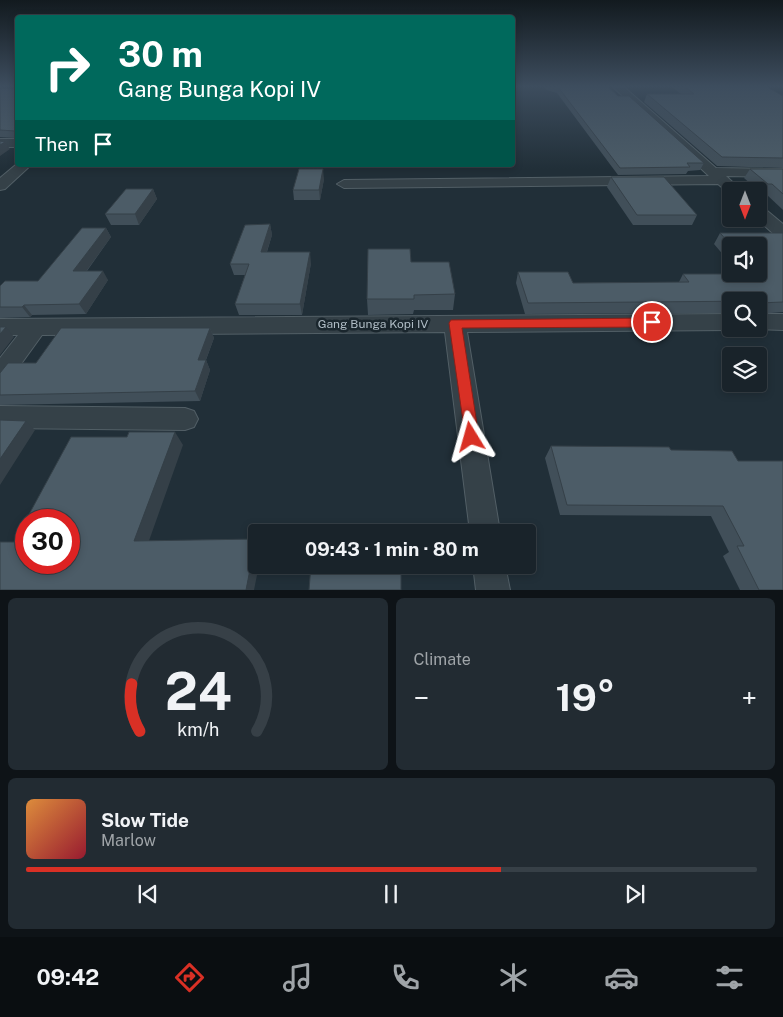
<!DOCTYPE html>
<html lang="en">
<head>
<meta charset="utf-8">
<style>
	body { margin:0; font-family:"Public Sans",sans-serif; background:#222b32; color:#f1f3f6; height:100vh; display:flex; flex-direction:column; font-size:19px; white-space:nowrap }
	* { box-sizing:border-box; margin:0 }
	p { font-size:16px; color:#9fa4a8 }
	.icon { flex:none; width:28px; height:28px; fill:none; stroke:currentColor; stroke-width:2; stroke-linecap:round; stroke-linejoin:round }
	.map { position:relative; height:590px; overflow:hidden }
	.panel { display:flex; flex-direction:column; gap:8px; padding:8px; background:#0e1317; flex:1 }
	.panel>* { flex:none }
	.guide { position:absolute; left:15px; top:15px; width:500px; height:152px; border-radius:5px; box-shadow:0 2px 8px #0003,0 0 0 1px #374047; background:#00695c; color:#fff; overflow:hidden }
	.needle { width:32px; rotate:180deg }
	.controls { position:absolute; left:722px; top:182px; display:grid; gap:10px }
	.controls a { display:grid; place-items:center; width:45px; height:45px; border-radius:5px; background:#19232a; box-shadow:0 2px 8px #0003,0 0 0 1px #374047; font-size:25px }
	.speed { position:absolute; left:15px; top:509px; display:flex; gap:10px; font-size:25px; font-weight:700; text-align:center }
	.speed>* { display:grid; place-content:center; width:65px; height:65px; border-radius:50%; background:#19232a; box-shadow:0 2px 8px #0003,0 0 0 1px #374047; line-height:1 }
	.speed .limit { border:8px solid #d22; background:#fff; color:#111 }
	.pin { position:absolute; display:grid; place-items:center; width:42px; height:42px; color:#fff; margin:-21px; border:2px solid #fff; border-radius:50%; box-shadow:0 1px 5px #0007 }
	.me { position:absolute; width:55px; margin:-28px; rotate:352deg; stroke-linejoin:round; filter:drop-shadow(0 0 4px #0008) }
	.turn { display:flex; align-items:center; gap:18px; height:105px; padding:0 20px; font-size:22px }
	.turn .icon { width:65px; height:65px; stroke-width:2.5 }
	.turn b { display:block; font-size:35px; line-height:42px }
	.then { display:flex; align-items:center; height:48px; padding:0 20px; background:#0003; gap:10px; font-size:19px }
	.big { font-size:38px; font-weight:700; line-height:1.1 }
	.panel .card { flex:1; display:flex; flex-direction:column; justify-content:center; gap:8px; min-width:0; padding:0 18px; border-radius:8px; background:#222b32 }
	.panel .dial { align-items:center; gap:0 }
	.dial svg { height:130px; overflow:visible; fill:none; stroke:#374047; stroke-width:7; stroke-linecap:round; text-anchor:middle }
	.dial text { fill:#f1f3f6; stroke:none }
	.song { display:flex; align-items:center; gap:15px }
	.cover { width:60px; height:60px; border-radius:8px; background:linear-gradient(135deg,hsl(30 70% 55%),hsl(350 70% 35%)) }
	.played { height:5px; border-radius:2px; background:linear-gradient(90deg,#d93025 65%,#374047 65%) }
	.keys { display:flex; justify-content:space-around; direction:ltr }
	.heat { display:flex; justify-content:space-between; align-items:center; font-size:28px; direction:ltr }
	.panel .tiles { flex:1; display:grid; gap:8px; grid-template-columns:1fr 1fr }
	.card:last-child { grid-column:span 2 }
	.trip { position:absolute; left:248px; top:524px; width:288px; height:50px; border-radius:5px; background:#19232a; box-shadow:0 2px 8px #0003,0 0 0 1px #374047; font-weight:700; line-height:50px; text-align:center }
	.tabs { display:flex; height:80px; justify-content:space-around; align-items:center; background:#0a0e11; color:#9fa4a8 }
	.tabs .icon { width:35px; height:35px }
	.tabs .selected { color:#d93025 }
	.tabs b { font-size:22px; color:#f1f3f6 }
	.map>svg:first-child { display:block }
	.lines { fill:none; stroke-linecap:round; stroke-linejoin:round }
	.minor-casing { stroke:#525f66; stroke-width:2 }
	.minor { fill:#354148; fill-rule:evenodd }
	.wall { fill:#414f59 }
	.shaded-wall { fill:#354048 }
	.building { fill:#4c5c67; stroke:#354048; fill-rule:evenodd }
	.route { fill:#d93025; stroke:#8d1f18 }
	.labels { text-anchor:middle; stroke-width:5; stroke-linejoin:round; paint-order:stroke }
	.street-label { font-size:12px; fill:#afbcc5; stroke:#1a262d }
</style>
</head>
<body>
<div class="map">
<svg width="783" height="590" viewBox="0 0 783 590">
	<rect width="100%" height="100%" fill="#212f38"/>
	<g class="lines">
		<g class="minor-casing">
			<path id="minor" d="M613,87H624L716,168L783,169V177L726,176L742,191H731V195L718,184L344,188L337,184L344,180L709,176Z
				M0,139H18V147H0Z
				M18,163L31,165L5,189L0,190V178Z
				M759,207L765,209L783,224V238L777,237L757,219Z
				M731,314V329H734L731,330L467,332L500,532H470L445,332L42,335L8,382L0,385V358L18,335H0V319Z
				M759,314H783V330L756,329H759Z
				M0,406L185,408L194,411L198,419L194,427L185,430L0,428Z
				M473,565H505L510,590H476Z"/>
		</g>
		<use href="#minor" class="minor"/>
	</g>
	<path class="wall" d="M18,87V144L15,140V138L0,137V88L15,89Z
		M544,87H608L618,96L704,163L700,170L688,171L686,174L618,175L557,93L547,90Z
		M672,87H767L783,96V168L717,166L644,102L647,94H681Z
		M750,169H783V210L766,194H762L744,178Z
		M611,177L697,215L692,225H633L607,187Z
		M324,179L320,200H294L293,190Z
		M153,189L157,199L139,225H111L105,214Z
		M270,224L272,235L267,252L311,263L302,315H239L235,304L245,275H234L230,264Z
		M106,228L111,237L87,271L108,280L86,314L32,315L30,317L0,318V286L38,281Z
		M720,233H783V312L759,314V301H731V313L525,314L516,283L518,272L573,283L679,282L683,274H759V246H731V264L714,244Z
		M411,262L455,294L453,310H414L413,314L368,315L367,299Z
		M210,328L214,338L206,360L210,370L200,401L0,405V373L36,363Z
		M551,446L671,450L732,451L783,590H740L723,556L729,552L711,516L560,515L545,458Z"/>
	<path class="shaded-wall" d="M5,142L10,149L0,156V145Z
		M323,169L324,179L320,200L319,190Z
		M153,189L157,199L139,225L135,214Z
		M270,224L272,235L263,263L261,252Z
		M106,228L111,237L79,281L73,271Z
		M310,252L311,263L302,315L300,304Z
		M103,271L108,280L86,314L79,304Z
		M24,305L32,315L30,317L22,307Z
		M6,327L14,337L0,355V334Z
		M210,328L214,338L202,370L198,360Z
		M206,360L210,370L200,401L195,391Z
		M26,421L35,430L0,485V459Z
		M175,432L183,445L145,552L134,541Z
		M256,539V565H259L254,590H246Z"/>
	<path class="building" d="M15,87H18V141L15,140V131L0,130V88L15,89Z
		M558,87H608L618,96H629L704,163H687L690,167L620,168Z
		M685,87H767L783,96V158L722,157L647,94H694Z
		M0,141L5,142L0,145Z
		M299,169H323L319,190H293Z
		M750,169H783V194L772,184H768Z
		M611,177H664L697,215H637Z
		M126,189H153L135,214H105Z
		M270,224L261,252H310L300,304H235L249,264H230L245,225Z
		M82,228H106L73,271H103L79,304L24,305L22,307H0V286L5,281H38Z
		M720,233H783V302L759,303V301L528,303L518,272H568L573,283L689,282L683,274H759V246H732Z
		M368,249H410L411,262H449L455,294L414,295V299H367Z
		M0,327H6L0,334Z
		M61,328H210L198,360H206L195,391L0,395V373L8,363H36Z
		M0,420L26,421L0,459Z
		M129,432H175L134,541L256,539L246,590H0V542H14L71,437H127ZM26,520H69V562H26Z
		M551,446L669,447L671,450L732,451L738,461H783V590H759L737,546H744L723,506L567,505Z
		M311,565H401V590H309Z"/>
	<linearGradient id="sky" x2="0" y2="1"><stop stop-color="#121a1f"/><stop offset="0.51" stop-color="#3d4d5e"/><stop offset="1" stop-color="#3d4d5e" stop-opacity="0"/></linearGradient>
	<rect width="783" height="169" fill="url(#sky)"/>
	<path class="route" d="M652,318L658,322L652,327L462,328L479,437L476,442L471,444L466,442L449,323L451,320Z"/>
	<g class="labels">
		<g class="street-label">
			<text x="373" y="328">Gang Bunga Kopi IV</text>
		</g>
	</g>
</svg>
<div class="controls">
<a><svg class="needle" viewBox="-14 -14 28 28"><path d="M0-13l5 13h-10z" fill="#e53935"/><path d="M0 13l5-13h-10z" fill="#9fa4a8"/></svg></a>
<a><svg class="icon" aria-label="sound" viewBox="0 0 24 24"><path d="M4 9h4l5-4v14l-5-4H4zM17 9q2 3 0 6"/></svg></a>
<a><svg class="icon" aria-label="search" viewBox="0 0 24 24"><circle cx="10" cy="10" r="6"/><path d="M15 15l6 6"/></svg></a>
<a><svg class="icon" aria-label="layers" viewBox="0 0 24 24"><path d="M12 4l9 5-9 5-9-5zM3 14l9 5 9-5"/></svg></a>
</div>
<div class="speed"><div class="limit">30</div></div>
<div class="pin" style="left:652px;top:322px;background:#d93025"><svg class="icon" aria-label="arrive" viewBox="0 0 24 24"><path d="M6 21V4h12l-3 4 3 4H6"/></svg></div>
<svg class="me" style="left:471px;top:437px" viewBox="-20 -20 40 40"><path d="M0-17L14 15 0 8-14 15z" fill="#d93025" stroke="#fff" stroke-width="4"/></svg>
<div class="trip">09:43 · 1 min · 80 m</div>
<div class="guide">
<div class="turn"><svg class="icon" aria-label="right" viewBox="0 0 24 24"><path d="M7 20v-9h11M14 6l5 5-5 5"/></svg><div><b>30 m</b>Gang Bunga Kopi IV</div></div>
<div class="then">Then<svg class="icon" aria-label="arrive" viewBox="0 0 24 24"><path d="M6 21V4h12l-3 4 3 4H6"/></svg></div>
</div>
</div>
<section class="panel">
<div class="tiles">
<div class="card dial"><svg viewBox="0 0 100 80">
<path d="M14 69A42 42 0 1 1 86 69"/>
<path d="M14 69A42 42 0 0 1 9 40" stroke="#d93025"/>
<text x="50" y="56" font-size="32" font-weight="700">24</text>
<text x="50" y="72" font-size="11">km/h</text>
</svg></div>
<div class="card"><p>Climate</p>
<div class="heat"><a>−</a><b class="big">19°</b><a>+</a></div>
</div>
<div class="card">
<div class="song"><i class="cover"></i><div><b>Slow Tide</b><p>Marlow</p></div></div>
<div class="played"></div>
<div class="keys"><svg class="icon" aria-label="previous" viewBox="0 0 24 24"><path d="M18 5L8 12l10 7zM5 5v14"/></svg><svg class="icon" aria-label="pause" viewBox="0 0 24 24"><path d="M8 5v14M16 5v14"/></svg><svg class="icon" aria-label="next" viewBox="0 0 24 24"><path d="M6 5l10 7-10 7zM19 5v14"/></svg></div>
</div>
</div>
</section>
<nav class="tabs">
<b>09:42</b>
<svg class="icon selected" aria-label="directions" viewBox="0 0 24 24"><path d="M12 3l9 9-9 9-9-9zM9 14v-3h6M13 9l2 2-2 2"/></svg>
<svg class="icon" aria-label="music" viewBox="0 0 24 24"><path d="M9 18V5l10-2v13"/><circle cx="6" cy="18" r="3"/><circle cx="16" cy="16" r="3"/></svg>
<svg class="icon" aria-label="phone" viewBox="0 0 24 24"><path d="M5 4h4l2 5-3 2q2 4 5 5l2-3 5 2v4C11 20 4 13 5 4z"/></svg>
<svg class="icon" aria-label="climate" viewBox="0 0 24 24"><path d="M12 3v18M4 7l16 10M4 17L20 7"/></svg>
<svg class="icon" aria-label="car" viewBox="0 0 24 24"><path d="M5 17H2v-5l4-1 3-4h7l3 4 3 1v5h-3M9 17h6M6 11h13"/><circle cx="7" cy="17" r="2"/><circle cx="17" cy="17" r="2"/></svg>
<svg class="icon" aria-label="filters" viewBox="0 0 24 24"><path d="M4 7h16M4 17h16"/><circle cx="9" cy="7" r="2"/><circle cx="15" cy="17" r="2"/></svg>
</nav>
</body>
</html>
